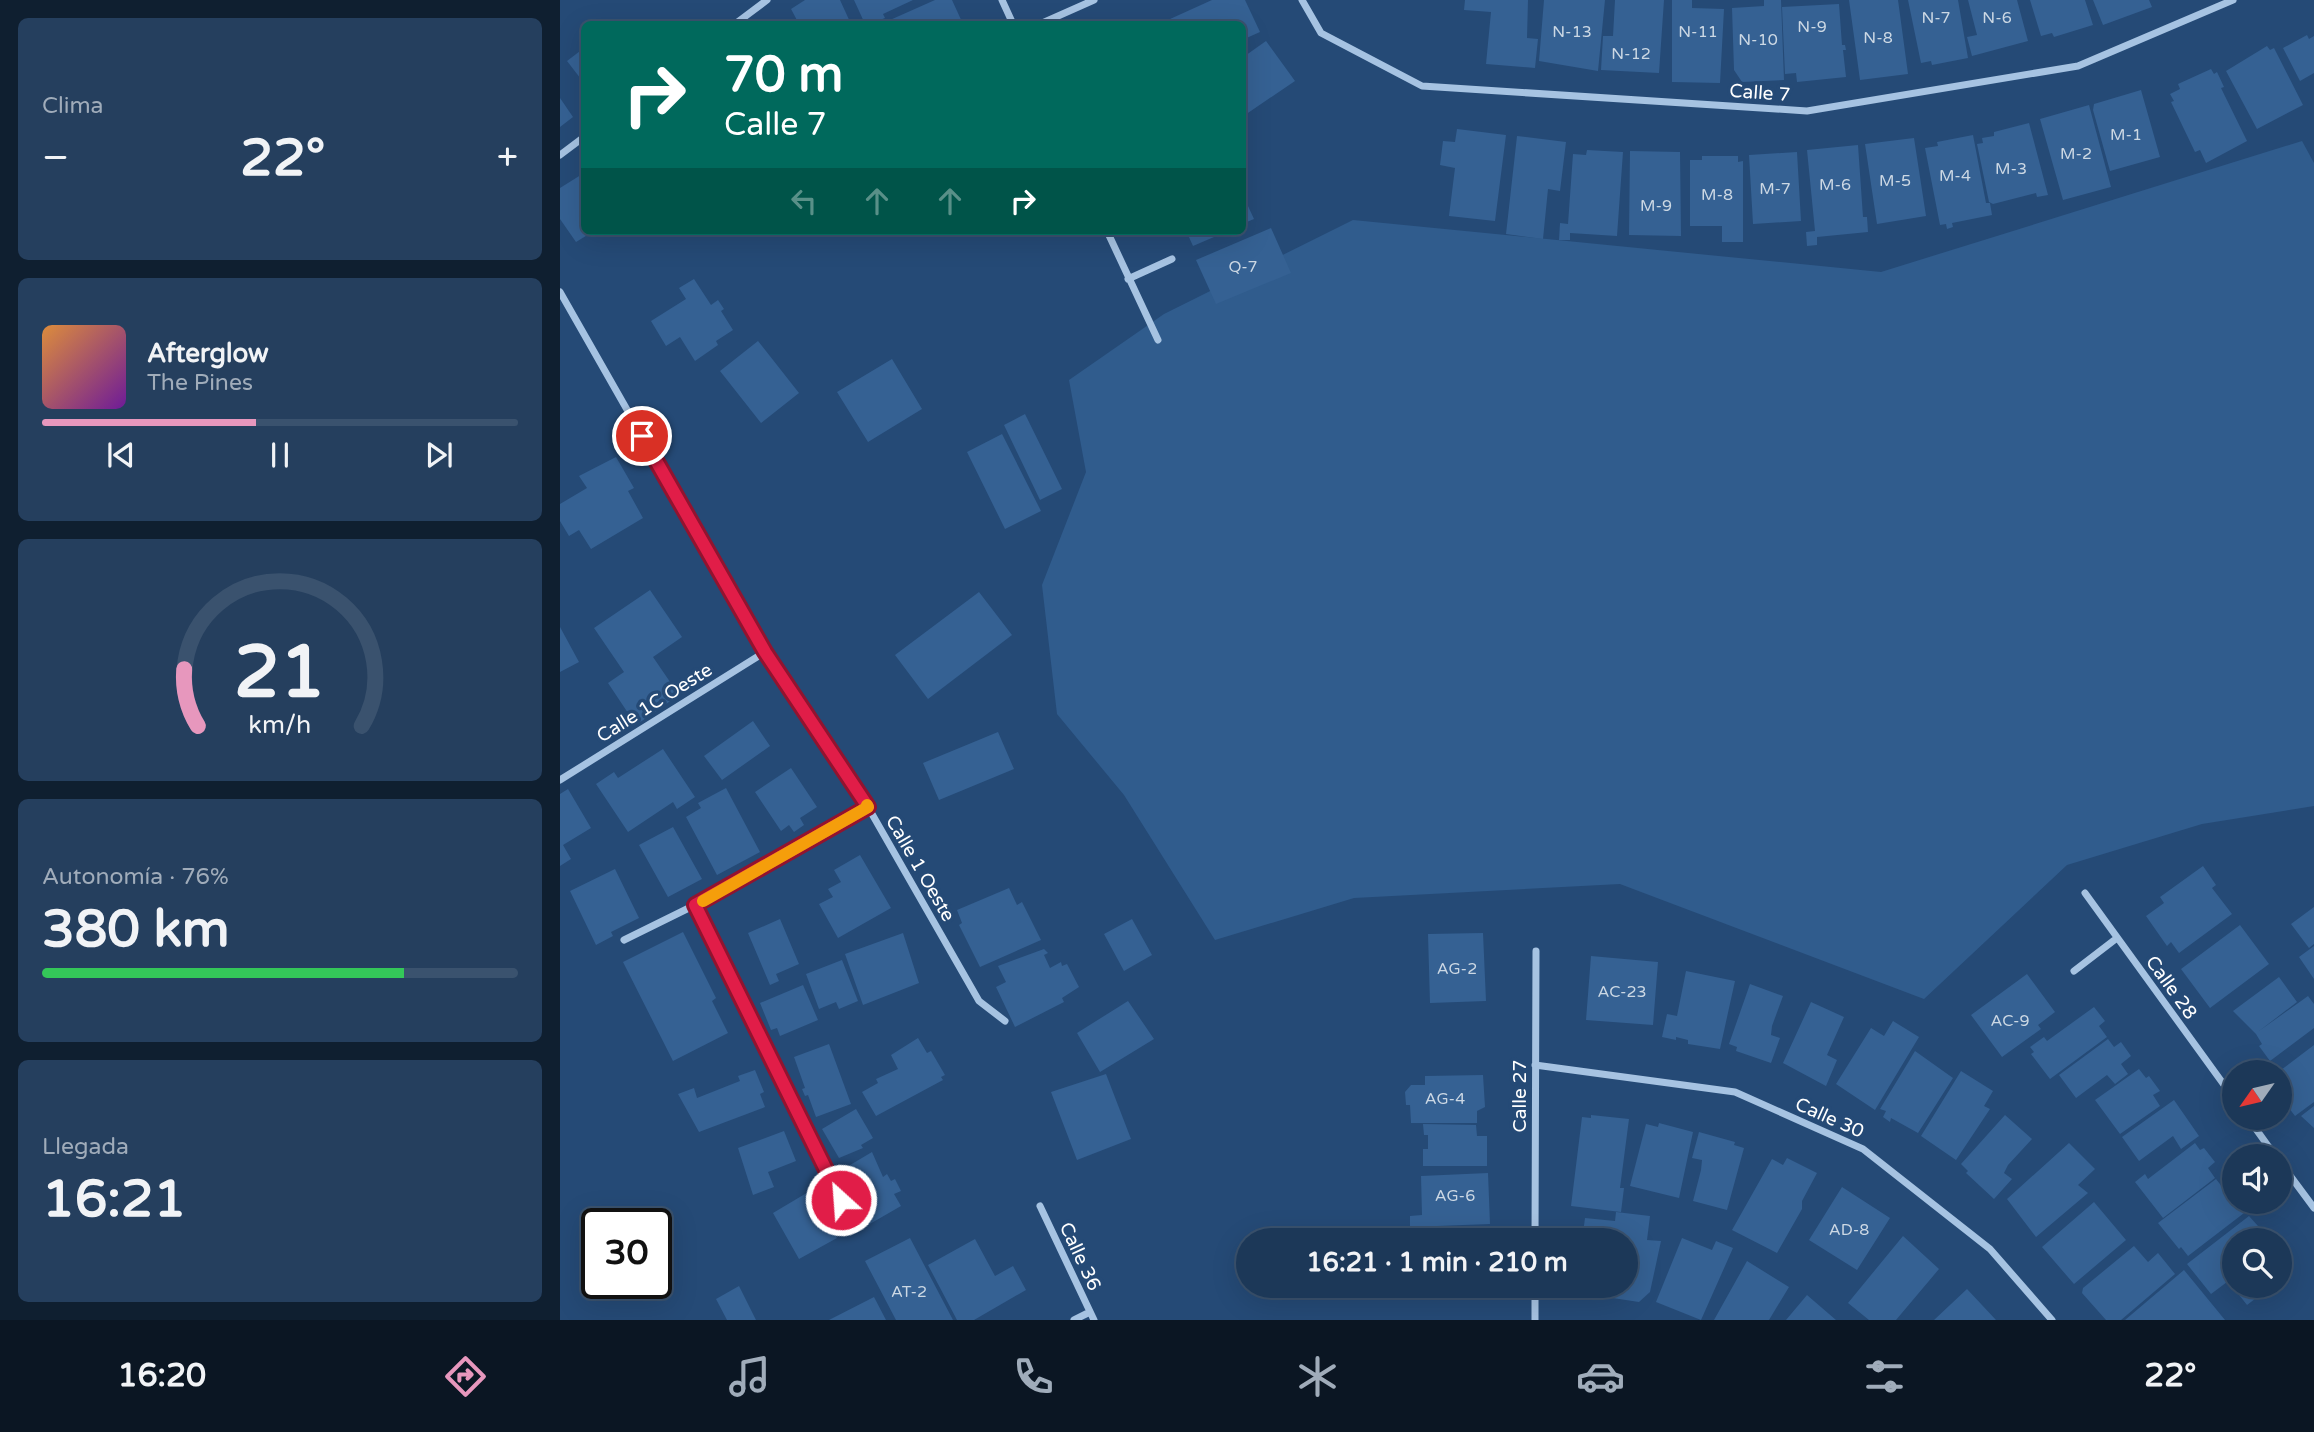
<!DOCTYPE html>
<html lang="es">
<head>
<meta charset="utf-8">
<style>
	body { margin:0; font-family:"Varela Round",sans-serif; background:#253f5e; color:#f1f3f6; height:100vh; display:flex; flex-direction:column; font-size:26px; white-space:nowrap }
	* { box-sizing:border-box; margin:0 }
	p { font-size:23px; color:#a0acba }
	.icon { flex:none; width:38px; height:38px; fill:none; stroke:currentColor; stroke-width:2; stroke-linecap:round; stroke-linejoin:round }
	.map { position:relative; flex:1; overflow:hidden }
	.side { display:flex; flex-direction:column; gap:18px; padding:18px; background:#0f1f30; width:560px }
	.side>* { flex:none }
	.banner { position:absolute; left:21px; top:21px; width:665px; height:214px; border-radius:10px; box-shadow:0 7px 28px #0002,0 0 0 2px #3a526e; background:#00695c; color:#fff; overflow:hidden }
	.needle { width:46px; rotate:236deg }
	.tools { position:absolute; left:1662px; top:1060px; display:grid; gap:14px }
	.tools a { display:grid; place-items:center; width:70px; height:70px; border-radius:50%; background:#1c3858; box-shadow:0 7px 28px #0002,0 0 0 2px #3a526e; font-size:35px }
	.speed { position:absolute; left:21px; top:1208px; display:flex; gap:14px; font-size:35px; font-weight:700; text-align:center }
	.speed>* { display:grid; place-content:center; width:91px; height:91px; border-radius:50%; background:#1c3858; box-shadow:0 7px 28px #0002,0 0 0 2px #3a526e; line-height:1 }
	.speed .limit { border:4px solid #111; border-radius:10px; background:#fff; color:#111 }
	.pin { position:absolute; display:grid; place-items:center; width:60px; height:60px; color:#fff; margin:-30px; border:4px solid #fff; border-radius:50%; box-shadow:0 2px 7px #0007 }
	.me { position:absolute; width:77px; margin:-38px; rotate:334deg; stroke-linejoin:round; filter:drop-shadow(0 0 5px #0008) }
	.turn { display:flex; align-items:center; gap:24px; height:147px; padding:0 28px; font-size:32px }
	.turn .icon { width:91px; height:91px; stroke-width:2.5 }
	.turn b { display:block; font-size:49px; line-height:60px }
	.lanes { display:flex; align-items:center; height:66px; padding:0 28px; background:#0003; justify-content:center; gap:35px; direction:ltr }
	.lanes .off { opacity:.35 }
	.big { font-size:52px; font-weight:700; line-height:1.1 }
	.side .widget { flex:1; display:flex; flex-direction:column; justify-content:center; gap:10px; min-width:0; padding:0 24px; border-radius:10px; background:#253f5e }
	.side .dial { align-items:center; gap:0 }
	.dial svg { height:182px; overflow:visible; fill:none; stroke:#3a526e; stroke-width:7; stroke-linecap:round; text-anchor:middle }
	.dial text { fill:#f1f3f6; stroke:none }
	.song { display:flex; align-items:center; gap:21px }
	.cover { width:84px; height:84px; border-radius:10px; background:linear-gradient(135deg,hsl(30 70% 55%),hsl(280 70% 35%)) }
	.played { height:7px; border-radius:4px; background:linear-gradient(90deg,#e797bd 45%,#3a526e 45%) }
	.keys { display:flex; justify-content:space-around; direction:ltr }
	.heat { display:flex; justify-content:space-between; align-items:center; font-size:38px; direction:ltr }
	.charge { height:10px; border-radius:5px; background:linear-gradient(90deg,#34c759 76%,#3a526e 0) }
	.trip { position:absolute; left:676px; top:1228px; width:402px; height:70px; border-radius:35px; background:#1c3858; box-shadow:0 7px 28px #0002,0 0 0 2px #3a526e; font-weight:700; line-height:70px; text-align:center }
	.dock { display:flex; height:112px; justify-content:space-around; align-items:center; background:#0b1623; color:#a0acba }
	.dock .icon { width:49px; height:49px }
	.dock .active { color:#e797bd }
	.dock b { font-size:32px; color:#f1f3f6 }
	main { display:flex; flex:1; min-height:0 }
	.map>svg:first-child { display:block }
	.green { fill:#305c8d }
	.building { fill:#356193 }
	.lines { fill:none; stroke-linecap:round; stroke-linejoin:round }
	.street { stroke:#a6c3e2; stroke-width:7 }
	.route-casing { stroke:#92132f; stroke-width:18 }
	.route { stroke:#e11d48; stroke-width:12 }
	.slow { stroke:#f59e0b; stroke-width:12 }
	.labels { text-anchor:middle; stroke-width:7; stroke-linejoin:round; paint-order:stroke }
	.number-label { font-size:16px; fill:#ccd8e4 }
	.street-label { font-size:19px; fill:#fff; stroke:#254a76 }
</style>
</head>
<body>
<main>
<section class="side">
<div class="widget"><p>Clima</p>
<div class="heat"><a>−</a><b class="big">22°</b><a>+</a></div>
</div>
<div class="widget">
<div class="song"><i class="cover"></i><div><b>Afterglow</b><p>The Pines</p></div></div>
<div class="played"></div>
<div class="keys"><svg class="icon" aria-label="previous" viewBox="0 0 24 24"><path d="M18 5L8 12l10 7zM5 5v14"/></svg><svg class="icon" aria-label="pause" viewBox="0 0 24 24"><path d="M8 5v14M16 5v14"/></svg><svg class="icon" aria-label="next" viewBox="0 0 24 24"><path d="M6 5l10 7-10 7zM19 5v14"/></svg></div>
</div>
<div class="widget dial"><svg viewBox="0 0 100 80">
<path d="M14 69A42 42 0 1 1 86 69"/>
<path d="M14 69A42 42 0 0 1 8 44" stroke="#e797bd"/>
<text x="50" y="56" font-size="32" font-weight="700">21</text>
<text x="50" y="72" font-size="11">km/h</text>
</svg></div>
<div class="widget"><p>Autonomía · 76%</p><b class="big">380 km</b><div class="charge"></div></div>
<div class="widget"><p>Llegada</p><b class="big">16:21</b></div>
</section>
<div class="map">
<svg width="1754" height="1320" viewBox="0 0 1754 1320">
	<rect width="100%" height="100%" fill="#254a76"/>
	<path class="green" d="M1742,141L1754,163V806L1642,824L1507,865L1364,999L1060,884L794,898L655,940L564,795L497,714L482,585L526,472L509,380L604,314L793,220L1321,272Z"/>
	<path class="building" d="M245,0H280L291,24H239L231,9Z
		M294,0H353L323,14L325,18L310,24H305Z
		M375,0H392L403,24H321Z
		M652,0H685L700,32L682,40V24H599Z
		M905,0H968L967,38L978,39L975,68L926,64L931,12L904,10Z
		M984,0H1045L1038,71L979,61Z
		M1055,0H1104L1099,73L1041,70L1043,36H1053Z
		M1112,0H1132V8L1164,9L1160,83L1112,82Z
		M1204,0H1221L1224,80L1182,82L1174,70L1172,8L1204,6Z
		M1289,0H1338L1348,74L1300,80Z
		M1348,0H1398L1408,58L1372,65L1371,61L1361,63Z
		M1408,0H1457L1468,41L1412,56L1407,37L1417,35Z
		M1470,0H1525L1533,25L1494,37L1492,33L1481,36Z
		M1533,0H1589L1592,7L1543,25Z
		M1279,4L1282,45H1285L1286,50H1283L1286,77L1237,82L1236,73L1225,74L1222,7Z
		M1747,35L1749,39L1754,36V73L1740,81L1723,48Z
		M706,41L735,81L682,117V58Z
		M1707,46L1710,50L1714,48L1743,105L1697,129L1666,71Z
		M24,48V83L7,61Z
		M1651,69L1654,74L1657,72L1664,87L1661,88L1687,141L1646,163L1640,150L1635,152L1611,102L1614,101L1610,94L1620,89L1618,84Z
		M1581,90L1600,157L1550,171L1533,110L1534,104Z
		M0,98L13,117L0,127Z
		M1529,105L1551,187L1503,200L1480,119Z
		M1469,123L1488,195L1477,197L1476,193L1433,204L1429,202L1417,144L1423,143L1422,138L1434,136V132Z
		M897,129L946,135L935,221L889,216L895,168L880,165L883,141L895,142Z
		M1413,135L1426,203H1430L1432,215L1392,223L1393,227L1387,229L1386,224L1380,225L1365,148L1378,146L1377,142Z
		M957,136L1006,142L1000,191L988,189L983,239L946,234Z
		M1354,138L1366,216L1317,224L1305,144Z
		M1298,145L1303,217H1307L1308,232L1257,237V245L1247,246L1246,232L1255,231L1247,150Z
		M1027,150L1063,152L1057,236L1010,233V240H999L1000,223L1008,224L1013,154L1026,155Z
		M1070,151L1120,152L1121,236L1069,235Z
		M1237,152L1241,221L1193,224L1189,155Z
		M1142,156H1178V162L1183,161V242H1162V226H1130V160H1142Z
		M24,173V231H34L16,242L0,219V188Z
		M682,193L694,219L682,224Z
		M711,228L731,273L656,304L636,260Z
		M623,231H668L633,246L628,235L625,236Z
		M134,279L151,305L158,300L164,309L161,311L173,330L156,341L158,345L135,361L120,337L106,346L91,321L126,299L119,288Z
		M198,341L239,393L201,423L160,371Z
		M332,359L362,409L308,442L277,392Z
		M465,414L502,489L480,500L444,425Z
		M442,434L481,511L445,529L407,452Z
		M56,457L74,488L68,491L83,518L31,549L19,530L9,536L0,521V504L27,488L19,476Z
		M90,590L122,637L93,657L119,695L76,725L48,683L64,672L34,628Z
		M419,592L452,635L368,699L335,655Z
		M0,627L19,662L0,672Z
		M193,721L210,746L162,780L144,756Z
		M438,732L454,769L379,800L363,763Z
		M103,749L135,797L117,809L113,802L68,832L36,784L54,772L58,778Z
		M231,768L257,807L240,818L244,825L234,832L229,825L221,831L195,792Z
		M166,788L200,852L157,875L126,817L141,808L138,803Z
		M8,789L31,828L3,845L11,859L0,866V794Z
		M113,827L142,879L108,897L79,845Z
		M300,855L331,908L278,938L259,904L273,897L268,889L281,882L274,870Z
		M1643,866L1656,885L1652,888L1672,914L1619,953L1611,942L1607,946L1586,916L1604,903L1600,897Z
		M55,869L79,918L51,932L53,936L36,945L10,891Z
		M449,888L457,905L462,902L481,940L420,967L399,925L402,923L397,910Z
		M1754,907V944L1749,948L1731,924Z
		M220,919L239,964L216,974L219,981L210,985L188,933Z
		M572,919L592,955L564,971L544,934Z
		M1680,925L1709,964L1650,1008L1621,969Z
		M123,932L156,998L152,1001L168,1033L113,1061L63,962Z
		M343,933L359,983L303,1005L285,954Z
		M923,933L926,1001L870,1003L868,934Z
		M1754,946V979L1739,957Z
		M484,949L488,953L484,955L490,968L501,962L502,966L507,964L519,987L502,998L504,1002L455,1027L436,987L446,982L438,966Z
		M1031,956L1098,962L1093,1025L1026,1020Z
		M282,960L298,1001L279,1009L276,1002L259,1009L246,974Z
		M1126,971L1175,981L1160,1049L1128,1044V1040L1116,1037V1040L1102,1037L1107,1014L1117,1016Z
		M1467,974L1495,1012L1478,1025L1481,1029L1442,1057L1411,1015Z
		M1719,977L1737,1002L1699,1031L1748,996L1754,1004V1028L1710,1061L1699,1046L1702,1044L1696,1034L1673,1011Z
		M1190,984L1223,996L1212,1026L1211,1035L1220,1038L1211,1063L1176,1051L1177,1047L1169,1044Z
		M243,985L258,1020L220,1036L217,1028L211,1030L200,1003Z
		M568,1001L594,1039L540,1072L517,1033Z
		M1251,1002L1284,1017L1267,1055L1277,1060L1266,1086L1223,1063Z
		M1534,1007L1545,1021L1539,1026L1547,1037L1490,1079L1471,1054L1474,1052L1470,1047L1484,1037L1487,1041Z
		M1333,1021L1359,1037L1315,1110L1276,1084L1311,1028L1324,1036Z
		M358,1038L367,1053L371,1051L385,1075L381,1077L383,1080L316,1116L302,1092L318,1083L316,1079L338,1069L331,1055Z
		M1548,1039L1554,1047L1561,1042L1571,1056L1561,1064L1568,1074L1555,1084L1547,1075L1516,1098L1499,1075Z
		M269,1044L291,1104L256,1117L248,1095L245,1096L242,1089L245,1088L234,1057Z
		M1754,1045V1102L1735,1116L1720,1096V1073H1717Z
		M1355,1051L1393,1078L1358,1133L1331,1118L1330,1122L1323,1117L1326,1111L1320,1109Z
		M1579,1069L1586,1078L1589,1076L1600,1091L1593,1095L1600,1106L1560,1134L1535,1100Z
		M195,1070L204,1092L200,1094L205,1107L139,1132L118,1094L134,1088L137,1098L180,1081L178,1076Z
		M1401,1071L1433,1091L1424,1106L1430,1109L1396,1160L1361,1136Z
		M546,1074L571,1139L517,1160L491,1092Z
		M923,1075L925,1107L917,1111V1123H851L850,1105H846L845,1092L851,1085H865V1076Z
		M1614,1100L1639,1136L1621,1149L1613,1136L1579,1161L1562,1137Z
		M1754,1106V1128L1741,1116Z
		M296,1109L313,1138L301,1145L303,1148L279,1158L262,1129Z
		M1031,1115L1069,1119L1060,1188H1064L1061,1212L1011,1206L1022,1117L1031,1118Z
		M1445,1115L1472,1139L1448,1165L1444,1173L1452,1179L1434,1199L1406,1173L1408,1171L1401,1164Z
		M1099,1123L1133,1132L1119,1198L1070,1186L1086,1124L1098,1127Z
		M863,1124L916,1125L917,1136H927V1166H863V1149H868V1135H864Z
		M224,1131L236,1161L208,1172L214,1187L193,1195L178,1148Z
		M1139,1132L1175,1142L1174,1145L1184,1148L1167,1210L1133,1201L1141,1170L1142,1160L1132,1158Z
		M1509,1143L1535,1169L1518,1185L1528,1193L1476,1237L1447,1199Z
		M1635,1143L1640,1150L1644,1148L1655,1162L1648,1168L1655,1178L1603,1218L1575,1182L1585,1174L1588,1179Z
		M312,1152L323,1177L327,1174L331,1181L335,1179L341,1191L334,1194L341,1206L308,1225L275,1174Z
		M1227,1158L1257,1173L1242,1201V1209L1217,1253L1172,1230L1212,1159L1223,1165Z
		M928,1173L930,1224L850,1227V1216L862,1215L861,1176Z
		M1656,1179L1663,1188L1668,1184L1675,1192V1202H1682L1688,1210L1628,1256L1621,1247L1619,1249L1598,1223Z
		M1282,1187L1330,1218L1297,1270L1249,1240Z
		M250,1191L277,1238L239,1259L213,1213Z
		M1534,1202L1566,1240L1514,1284L1482,1247Z
		M1056,1212L1090,1216L1087,1240L1101,1241L1090,1292L1079,1302L1046,1297L1047,1286H1066V1241H1022L1025,1218L1055,1221Z
		M1689,1216L1707,1236L1704,1241H1675V1276L1651,1294L1627,1264Z
		M1343,1236L1379,1269L1336,1320H1309L1288,1303Z
		M350,1238L393,1320H336L305,1261Z
		M1122,1238L1152,1250L1156,1241L1173,1248L1141,1320L1096,1302Z
		M415,1239L435,1276L453,1266L466,1290L414,1320H397L368,1265Z
		M1574,1246L1588,1262L1598,1253L1615,1274L1561,1320H1546L1522,1293L1523,1288Z
		M1722,1256L1733,1271L1720,1280V1258Z
		M1187,1261L1229,1287L1209,1320H1154Z
		M1624,1270L1665,1320H1565Z
		M1675,1278V1286H1712L1687,1305L1669,1282Z
		M179,1286L196,1320H167L156,1299Z
		M863,1286H935L936,1295L863,1294Z
		M1407,1289L1436,1320H1374Z
		M1247,1295L1276,1320H1226Z
		M314,1297L326,1320H269Z"/>
	<g class="lines">
		<path class="street" d="M442,0L453,24
			M742,0L761,33L862,86L1247,111L1518,66L1673,0
			M175,24L207,0
			M480,24L534,0
			M0,155L24,137
			M547,231L598,340
			M568,279L612,259
			M0,292L205,652L308,807L419,1001L445,1021
			M0,780L205,652
			M1525,893L1675,1100
			M135,905L281,1200
			M64,940L135,905L308,807
			M1514,971L1557,938
			M975,1065L1175,1092L1303,1149L1430,1249L1492,1320
			M1688,1118L1716,1157
			M1720,1162L1754,1208
			M480,1206L534,1320
			M975,1241L976,951
			M514,1320L530,1312
			M975,1320V1286"/>
	</g>
	<g class="lines">
		<g class="route-casing">
			<path id="route" d="M82,436L205,652L308,807L135,905L281,1200"/>
		</g>
		<use href="#route" class="route"/>
		<path class="slow" d="M143,901L308,807L307,805"/>
	</g>
	<g class="labels">
		<g class="number-label">
			<text x="1376" y="23">N-7</text>
			<text x="1437" y="23">N-6</text>
			<text x="1252" y="32">N-9</text>
			<text x="1012" y="37">N-13</text>
			<text x="1138" y="37">N-11</text>
			<text x="1318" y="43">N-8</text>
			<text x="1198" y="45">N-10</text>
			<text x="1071" y="59">N-12</text>
			<text x="1566" y="140">M-1</text>
			<text x="1516" y="159">M-2</text>
			<text x="1451" y="174">M-3</text>
			<text x="1395" y="181">M-4</text>
			<text x="1335" y="186">M-5</text>
			<text x="1275" y="190">M-6</text>
			<text x="1215" y="194">M-7</text>
			<text x="1157" y="200">M-8</text>
			<text x="1096" y="211">M-9</text>
			<text x="683" y="272">Q-7</text>
			<text x="897" y="974">AG-2</text>
			<text x="1062" y="997">AC-23</text>
			<text x="1450" y="1026">AC-9</text>
			<text x="885" y="1104">AG-4</text>
			<text x="895" y="1201">AG-6</text>
			<text x="1289" y="1235">AD-8</text>
			<text x="349" y="1297">AT-2</text>
		</g>
		<g class="street-label">
			<text transform="translate(1200 92) rotate(4)" y="7">Calle 7</text>
			<text transform="translate(94 702) rotate(-32)" y="7">Calle 1C Oeste</text>
			<text transform="translate(361 868) rotate(60)" y="7">Calle 1 Oeste</text>
			<text transform="translate(1612 987) rotate(54)" y="7">Calle 28</text>
			<text transform="translate(959 1096) rotate(-90)" y="7">Calle 27</text>
			<text transform="translate(1270 1117) rotate(24)" y="7">Calle 30</text>
			<text transform="translate(521 1256) rotate(65)" y="7">Calle 36</text>
		</g>
	</g>
</svg>
<div class="tools">
<a><svg class="needle" viewBox="-14 -14 28 28"><path d="M0-13l5 13h-10z" fill="#e53935"/><path d="M0 13l5-13h-10z" fill="#a0acba"/></svg></a>
<a><svg class="icon" aria-label="sound" viewBox="0 0 24 24"><path d="M4 9h4l5-4v14l-5-4H4zM17 9q2 3 0 6"/></svg></a>
<a><svg class="icon" aria-label="search" viewBox="0 0 24 24"><circle cx="10" cy="10" r="6"/><path d="M15 15l6 6"/></svg></a>
</div>
<div class="speed"><div class="limit">30</div></div>
<div class="pin" style="left:82px;top:436px;background:#d93025"><svg class="icon" aria-label="arrive" viewBox="0 0 24 24"><path d="M6 21V4h12l-3 4 3 4H6"/></svg></div>
<svg class="me" style="left:281px;top:1200px" viewBox="-20 -20 40 40"><circle r="17" fill="#e11d48" stroke="#fff" stroke-width="3"/><path d="M0-11L8 9 0 5-8 9z" fill="#fff"/></svg>
<div class="trip">16:21 · 1 min · 210 m</div>
<div class="banner">
<div class="turn"><svg class="icon" aria-label="right" viewBox="0 0 24 24"><path d="M7 20v-9h11M14 6l5 5-5 5"/></svg><div><b>70 m</b>Calle 7</div></div>
<div class="lanes"><svg class="icon off" aria-label="left" viewBox="0 0 24 24"><path d="M17 20v-9H6M10 6l-5 5 5 5"/></svg><svg class="icon off" aria-label="ahead" viewBox="0 0 24 24"><path d="M12 20V5M6 11l6-6 6 6"/></svg><svg class="icon off" aria-label="ahead" viewBox="0 0 24 24"><path d="M12 20V5M6 11l6-6 6 6"/></svg><svg class="icon" aria-label="right" viewBox="0 0 24 24"><path d="M7 20v-9h11M14 6l5 5-5 5"/></svg></div>
</div>
</div>
</main>
<nav class="dock">
<b>16:20</b>
<svg class="icon active" aria-label="directions" viewBox="0 0 24 24"><path d="M12 3l9 9-9 9-9-9zM9 14v-3h6M13 9l2 2-2 2"/></svg>
<svg class="icon" aria-label="music" viewBox="0 0 24 24"><path d="M9 18V5l10-2v13"/><circle cx="6" cy="18" r="3"/><circle cx="16" cy="16" r="3"/></svg>
<svg class="icon" aria-label="phone" viewBox="0 0 24 24"><path d="M5 4h4l2 5-3 2q2 4 5 5l2-3 5 2v4C11 20 4 13 5 4z"/></svg>
<svg class="icon" aria-label="climate" viewBox="0 0 24 24"><path d="M12 3v18M4 7l16 10M4 17L20 7"/></svg>
<svg class="icon" aria-label="car" viewBox="0 0 24 24"><path d="M5 17H2v-5l4-1 3-4h7l3 4 3 1v5h-3M9 17h6M6 11h13"/><circle cx="7" cy="17" r="2"/><circle cx="17" cy="17" r="2"/></svg>
<svg class="icon" aria-label="filters" viewBox="0 0 24 24"><path d="M4 7h16M4 17h16"/><circle cx="9" cy="7" r="2"/><circle cx="15" cy="17" r="2"/></svg>
<b>22°</b>
</nav>
</body>
</html>
